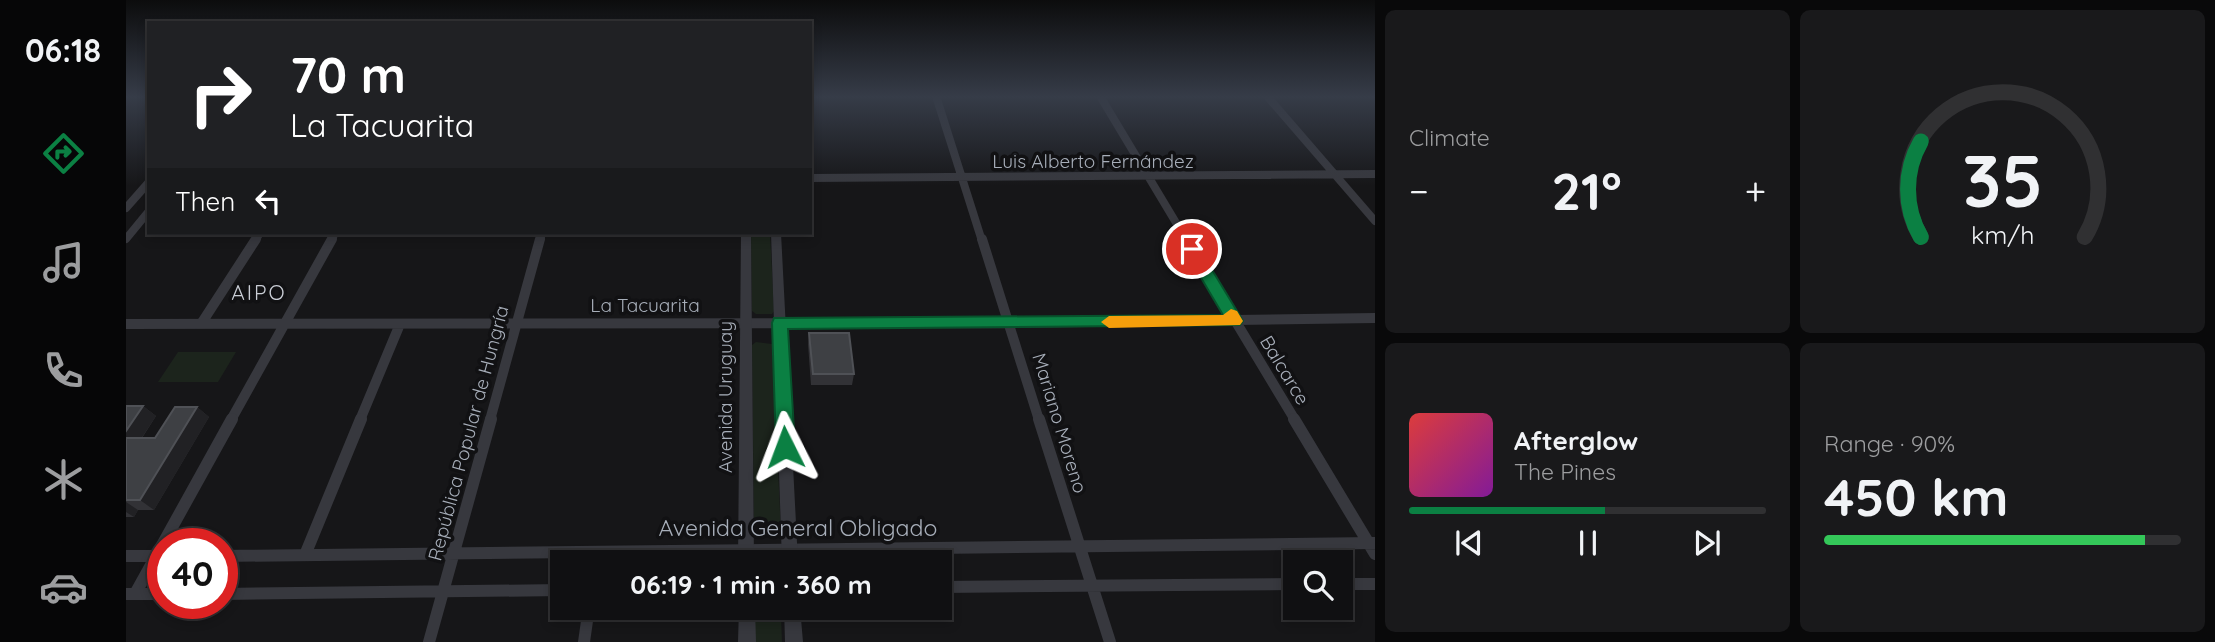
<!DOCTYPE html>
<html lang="en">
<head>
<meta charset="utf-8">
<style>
	body { margin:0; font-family:Quicksand,sans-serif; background:#19191b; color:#f1f3f6; height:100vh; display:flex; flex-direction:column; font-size:26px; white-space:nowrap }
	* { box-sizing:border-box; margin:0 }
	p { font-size:23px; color:#9c9d9f }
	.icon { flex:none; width:38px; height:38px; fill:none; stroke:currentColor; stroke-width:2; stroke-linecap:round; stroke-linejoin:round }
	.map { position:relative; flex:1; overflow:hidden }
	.sheet { display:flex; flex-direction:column; gap:10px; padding:10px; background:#09090a; width:840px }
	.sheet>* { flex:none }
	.guide { position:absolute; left:21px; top:21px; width:665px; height:214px; border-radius:0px; box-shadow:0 4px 10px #0003,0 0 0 2px #303032; background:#202124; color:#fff; overflow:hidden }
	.buttons { position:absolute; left:1157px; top:550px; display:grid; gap:14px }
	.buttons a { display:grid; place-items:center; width:70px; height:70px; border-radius:0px; background:#101012; box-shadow:0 4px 10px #0003,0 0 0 2px #303032; font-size:35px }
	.speed { position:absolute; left:21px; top:528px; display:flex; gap:14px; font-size:35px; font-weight:700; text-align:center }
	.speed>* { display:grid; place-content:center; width:91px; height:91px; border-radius:50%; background:#101012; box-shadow:0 4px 10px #0003,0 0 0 2px #303032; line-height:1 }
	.speed .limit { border:10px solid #d22; background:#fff; color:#111 }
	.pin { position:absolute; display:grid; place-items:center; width:60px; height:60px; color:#fff; margin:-30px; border:4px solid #fff; border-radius:50%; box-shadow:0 2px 7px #0007 }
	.me { position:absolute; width:77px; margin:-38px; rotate:357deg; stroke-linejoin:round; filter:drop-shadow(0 0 5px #0008) }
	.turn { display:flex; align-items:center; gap:24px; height:147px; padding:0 28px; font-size:32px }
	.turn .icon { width:91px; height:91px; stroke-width:2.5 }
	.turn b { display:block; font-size:49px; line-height:60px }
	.then { display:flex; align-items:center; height:66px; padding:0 28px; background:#0003; gap:14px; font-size:26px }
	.big { font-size:52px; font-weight:700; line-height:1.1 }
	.sheet .card { flex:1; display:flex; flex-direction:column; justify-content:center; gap:10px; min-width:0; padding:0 24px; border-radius:10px; background:#19191b }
	.sheet .dial { align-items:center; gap:0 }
	.dial svg { height:182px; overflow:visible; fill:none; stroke:#303032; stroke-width:7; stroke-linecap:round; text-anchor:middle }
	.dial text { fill:#f1f3f6; stroke:none }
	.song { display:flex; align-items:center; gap:21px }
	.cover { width:84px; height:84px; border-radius:10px; background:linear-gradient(135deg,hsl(0 70% 55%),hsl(290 70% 35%)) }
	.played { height:7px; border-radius:4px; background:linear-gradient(90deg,#0b8043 55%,#303032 55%) }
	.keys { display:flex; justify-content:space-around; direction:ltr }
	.heat { display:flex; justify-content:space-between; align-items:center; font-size:38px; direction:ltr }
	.charge { height:10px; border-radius:5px; background:linear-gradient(90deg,#34c759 90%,#303032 0) }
	.sheet .tiles { flex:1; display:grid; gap:10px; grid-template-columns:repeat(2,1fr) }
	.trip { position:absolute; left:424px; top:550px; width:402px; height:70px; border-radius:0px; background:#101012; box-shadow:0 4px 10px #0003,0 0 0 2px #303032; font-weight:700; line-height:70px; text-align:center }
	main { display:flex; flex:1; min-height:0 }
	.dock { display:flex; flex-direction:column; width:126px; justify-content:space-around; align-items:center; background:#060607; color:#9c9d9f }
	.dock .icon { width:49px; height:49px }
	.dock .selected { color:#0b8043 }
	.dock b { font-size:32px; color:#f1f3f6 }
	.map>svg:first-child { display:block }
	.green { fill:#1c241c }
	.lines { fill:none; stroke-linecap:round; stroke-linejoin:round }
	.minor-far2 { stroke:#37383e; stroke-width:8 }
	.minor-far1 { stroke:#37383e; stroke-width:10 }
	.minor { stroke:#37383e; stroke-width:12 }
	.tertiary { fill:#37383e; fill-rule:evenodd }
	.wall { fill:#323236 }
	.shaded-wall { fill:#212124 }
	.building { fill:#3e4044; stroke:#4f5156; stroke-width:2 }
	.route { fill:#0b8043; stroke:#07532c; stroke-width:2 }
	.slow { fill:#f59e0b }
	.labels { text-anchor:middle; stroke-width:7; stroke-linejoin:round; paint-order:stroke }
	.street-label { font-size:19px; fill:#a7aeb9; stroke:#111113 }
	.neighbourhood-label { font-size:21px; letter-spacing:2px; fill:#c9cdd5; stroke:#111113 }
	.near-street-label { font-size:23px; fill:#a7aeb9; stroke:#111113 }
</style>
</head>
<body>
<main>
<nav class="dock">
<b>06:18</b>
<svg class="icon selected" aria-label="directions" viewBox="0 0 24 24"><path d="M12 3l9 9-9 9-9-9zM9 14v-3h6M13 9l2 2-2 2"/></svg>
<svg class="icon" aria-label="music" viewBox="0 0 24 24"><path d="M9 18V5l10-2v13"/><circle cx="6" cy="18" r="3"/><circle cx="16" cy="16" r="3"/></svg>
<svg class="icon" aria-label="phone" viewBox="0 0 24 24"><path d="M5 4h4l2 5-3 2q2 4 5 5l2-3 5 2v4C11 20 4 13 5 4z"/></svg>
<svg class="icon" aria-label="climate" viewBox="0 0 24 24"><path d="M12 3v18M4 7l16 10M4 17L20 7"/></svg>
<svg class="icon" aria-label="car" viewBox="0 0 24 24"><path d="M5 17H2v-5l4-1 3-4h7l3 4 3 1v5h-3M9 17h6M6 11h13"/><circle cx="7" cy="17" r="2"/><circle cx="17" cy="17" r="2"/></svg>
</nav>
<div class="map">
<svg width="1249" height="642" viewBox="0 0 1249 642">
	<rect width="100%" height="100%" fill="#161618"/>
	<path class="green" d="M625,233H644L648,311L646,314H630L626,311Z
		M630,342L646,344L655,532L653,537H633L628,533L626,345Z
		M52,352H110L92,382H32Z
		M652,610L655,614L656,642H628V615L633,611Z"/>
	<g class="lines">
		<path class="minor-far2" d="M810,96L856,241
			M974,96L1061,241
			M1141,96L1249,221
			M684,178L1249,174
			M0,208L23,182
			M0,239L23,211
			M129,241L134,233
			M205,241L209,233
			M414,241L416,233"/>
		<path class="minor-far1" d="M856,239L913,420
			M1060,239L1169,420
			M0,324L884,323L1249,318
			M75,324L130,239
			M105,420L206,239
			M234,420L274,324
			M364,420L414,239"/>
		<path class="minor" d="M913,419L984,642
			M1168,419L1249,554
			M179,555L235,419
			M0,556H33
			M96,556L1249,543
			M1214,584H1249
			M814,587L1169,584
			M0,594H37
			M9,594L106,419
			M96,594L436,590
			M303,642L365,419
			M458,642L463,607"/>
		<path class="tertiary" d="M615,233H625L628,562H612Z
			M645,233H655L672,562H656Z
			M613,607H629L630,642H612Z
			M658,607H674L677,642H659Z"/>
	</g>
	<path class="wall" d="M683,333L728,374L726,385H685L682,344Z
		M0,406H17L30,416L16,438H29L71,407L83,417L28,510H12L8,517H0Z"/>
	<path class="shaded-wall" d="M17,406L30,416L9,448L0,441V431Z
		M71,407L83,417L28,510L14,500Z
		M0,502L12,510L8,517L0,512Z"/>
	<path class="building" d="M683,333H723L728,374H687Z
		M0,406H17L0,431Z
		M49,407H71L14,500H0V438H29Z"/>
	<linearGradient id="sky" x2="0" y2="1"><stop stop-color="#0c0c0d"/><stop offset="0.52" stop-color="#363c48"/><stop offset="1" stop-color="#363c48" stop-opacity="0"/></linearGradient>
	<rect width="1249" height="186" fill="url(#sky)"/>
	<path class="route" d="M1066,244L1071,245L1114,316L1117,321L1114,325L662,329L669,447L666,453L659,456L653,453L650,447L646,323L648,318L1097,315L1058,249Z"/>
	<path class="slow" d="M1105,309L1111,311L1117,321L1114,325L983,328L975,322L983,316L1097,315Z"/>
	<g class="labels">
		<g class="street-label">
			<text x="967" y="168">Luis Alberto Fernández</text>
			<text x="519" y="312">La Tacuarita</text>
			<text transform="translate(1159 370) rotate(59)" y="7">Balcarce</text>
			<text transform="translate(599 397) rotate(-90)" y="7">Avenida Uruguay</text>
			<text transform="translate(934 423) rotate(73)" y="7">Mariano Moreno</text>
			<text transform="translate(342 433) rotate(-75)" y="7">República Popular de Hungría</text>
		</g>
		<g class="neighbourhood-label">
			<text x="133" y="300">AIPO</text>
		</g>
		<g class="near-street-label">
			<text x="672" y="536">Avenida General Obligado</text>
		</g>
	</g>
</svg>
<div class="buttons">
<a><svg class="icon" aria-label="search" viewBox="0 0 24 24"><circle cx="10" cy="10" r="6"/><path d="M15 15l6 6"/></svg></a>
</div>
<div class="speed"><div class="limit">40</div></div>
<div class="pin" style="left:1066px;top:249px;background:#d93025"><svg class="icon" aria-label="arrive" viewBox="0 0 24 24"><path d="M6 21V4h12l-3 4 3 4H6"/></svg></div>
<svg class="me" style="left:659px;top:447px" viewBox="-20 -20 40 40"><path d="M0-17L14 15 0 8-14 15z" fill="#0b8043" stroke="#fff" stroke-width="4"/></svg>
<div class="trip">06:19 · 1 min · 360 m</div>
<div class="guide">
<div class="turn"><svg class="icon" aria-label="right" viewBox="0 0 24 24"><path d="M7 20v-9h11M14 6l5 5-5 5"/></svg><div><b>70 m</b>La Tacuarita</div></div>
<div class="then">Then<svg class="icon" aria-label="left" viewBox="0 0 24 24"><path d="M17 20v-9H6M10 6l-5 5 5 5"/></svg></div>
</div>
</div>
<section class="sheet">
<div class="tiles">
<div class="card"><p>Climate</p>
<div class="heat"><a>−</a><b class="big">21°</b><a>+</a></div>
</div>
<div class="card dial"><svg viewBox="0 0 100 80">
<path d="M14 69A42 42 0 1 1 86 69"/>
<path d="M14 69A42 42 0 0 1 14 27" stroke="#0b8043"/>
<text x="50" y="56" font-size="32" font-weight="700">35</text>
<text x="50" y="72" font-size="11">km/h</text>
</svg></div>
<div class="card">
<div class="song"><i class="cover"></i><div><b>Afterglow</b><p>The Pines</p></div></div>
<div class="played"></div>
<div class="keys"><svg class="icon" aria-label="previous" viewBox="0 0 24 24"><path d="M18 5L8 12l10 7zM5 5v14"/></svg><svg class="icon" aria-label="pause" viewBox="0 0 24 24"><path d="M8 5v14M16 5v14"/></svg><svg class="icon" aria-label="next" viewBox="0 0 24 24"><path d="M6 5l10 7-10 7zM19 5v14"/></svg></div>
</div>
<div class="card"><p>Range · 90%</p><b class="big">450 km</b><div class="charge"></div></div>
</div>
</section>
</main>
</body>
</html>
